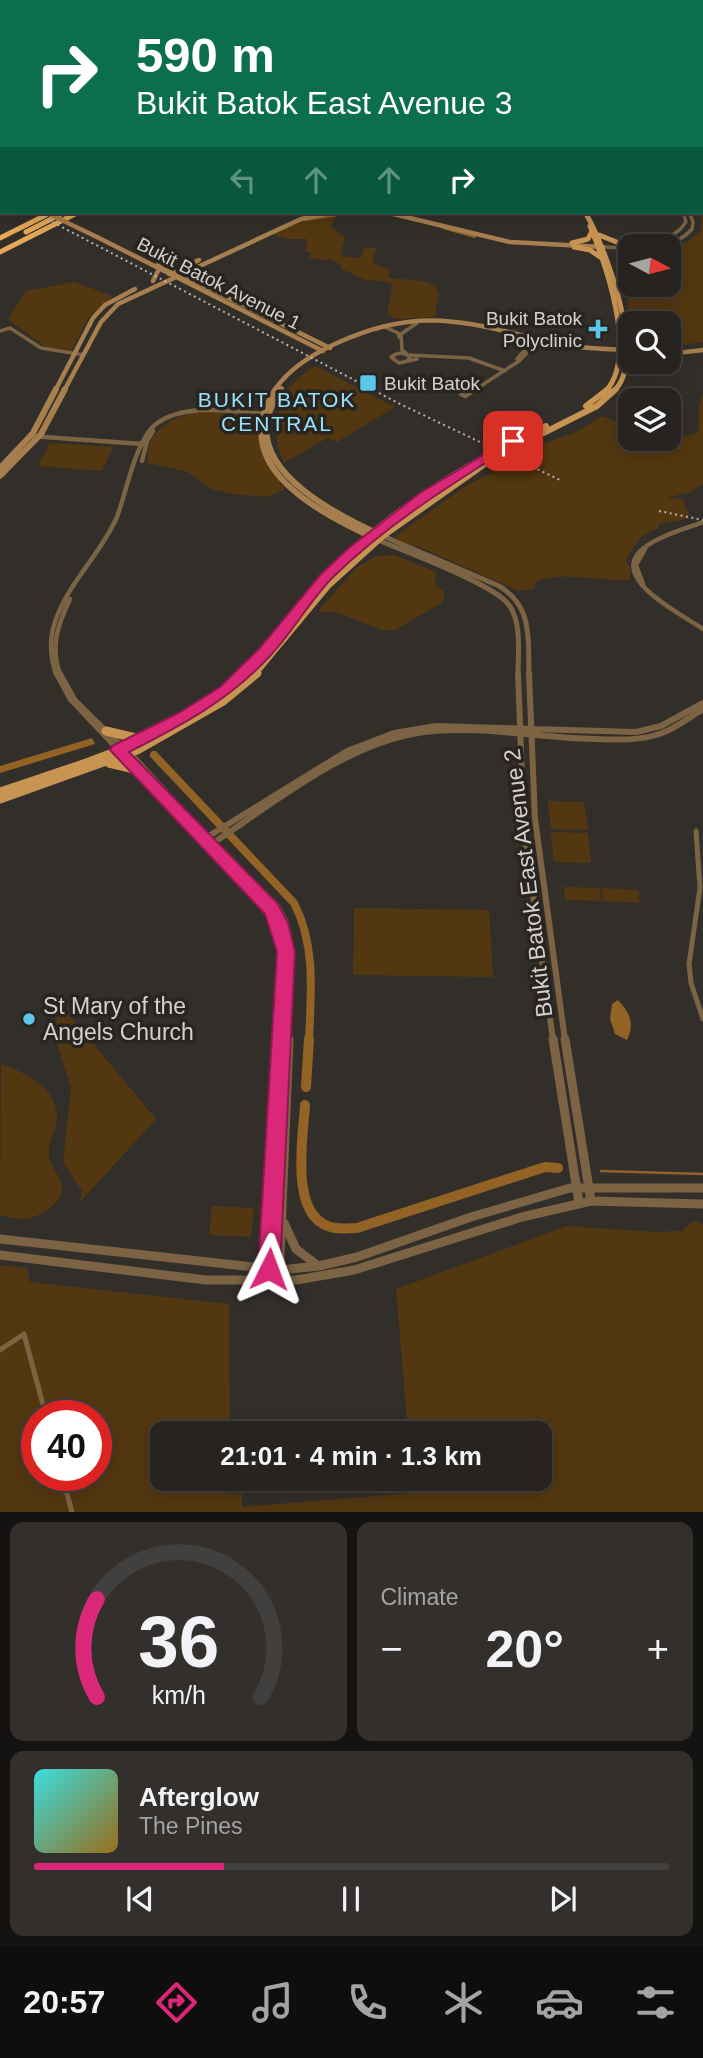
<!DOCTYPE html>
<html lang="en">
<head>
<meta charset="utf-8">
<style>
	body { margin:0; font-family:Helvetica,sans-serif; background:#322f2d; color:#f1f3f6; height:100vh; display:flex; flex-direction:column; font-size:26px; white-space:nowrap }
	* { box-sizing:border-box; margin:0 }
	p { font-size:23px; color:#a4a4a5 }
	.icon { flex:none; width:38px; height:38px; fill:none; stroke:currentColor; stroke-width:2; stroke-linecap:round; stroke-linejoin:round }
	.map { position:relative; height:1512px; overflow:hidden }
	.sheet { display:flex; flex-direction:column; gap:10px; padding:10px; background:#151312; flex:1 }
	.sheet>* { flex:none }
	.hud { position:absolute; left:0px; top:0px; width:704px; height:214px; box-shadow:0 4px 18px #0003,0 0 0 2px #42403e; background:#0b6e4f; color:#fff; overflow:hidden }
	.needle { width:46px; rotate:97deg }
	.controls { position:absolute; left:618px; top:234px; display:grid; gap:14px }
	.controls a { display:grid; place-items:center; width:63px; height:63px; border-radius:14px; background:#262320; box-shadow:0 4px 18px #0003,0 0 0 2px #42403e; font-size:35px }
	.speed { position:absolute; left:21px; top:1400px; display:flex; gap:14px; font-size:35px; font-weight:700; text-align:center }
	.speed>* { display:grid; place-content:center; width:91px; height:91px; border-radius:50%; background:#262320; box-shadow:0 4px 18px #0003,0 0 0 2px #42403e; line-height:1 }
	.speed .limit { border:10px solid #d22; background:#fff; color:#111 }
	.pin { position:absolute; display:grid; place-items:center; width:60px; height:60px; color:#fff; margin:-30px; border-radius:14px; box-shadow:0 4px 10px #0006 }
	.me { position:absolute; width:77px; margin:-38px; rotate:3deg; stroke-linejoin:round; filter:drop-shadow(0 0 5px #0008) }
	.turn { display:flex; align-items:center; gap:24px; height:147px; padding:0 21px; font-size:32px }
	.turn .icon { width:91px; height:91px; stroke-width:2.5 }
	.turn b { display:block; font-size:49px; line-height:60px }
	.lanes { display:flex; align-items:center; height:66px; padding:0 21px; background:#0003; justify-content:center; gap:35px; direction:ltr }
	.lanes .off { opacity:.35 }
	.big { font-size:52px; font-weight:600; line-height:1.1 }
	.sheet .card { flex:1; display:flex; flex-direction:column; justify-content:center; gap:10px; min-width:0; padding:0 24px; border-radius:14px; background:#322f2d }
	.sheet .dial { align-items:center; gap:0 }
	.dial svg { height:182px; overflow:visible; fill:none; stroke:#42403e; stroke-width:7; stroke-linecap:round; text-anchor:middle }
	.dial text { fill:#f1f3f6; stroke:none }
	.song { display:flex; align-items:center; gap:21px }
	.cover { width:84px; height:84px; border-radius:10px; background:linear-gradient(135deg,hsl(180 70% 55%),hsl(40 70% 35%)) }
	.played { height:7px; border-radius:4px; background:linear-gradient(90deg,#db2777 30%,#42403e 30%) }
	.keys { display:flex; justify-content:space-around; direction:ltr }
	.heat { display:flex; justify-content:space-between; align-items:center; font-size:38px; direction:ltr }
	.sheet .tiles { flex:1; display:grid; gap:10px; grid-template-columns:1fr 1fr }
	.card:last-child { grid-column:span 2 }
	.trip { position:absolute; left:150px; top:1421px; width:402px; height:70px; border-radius:14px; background:#262320; box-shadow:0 4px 18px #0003,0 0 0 2px #42403e; font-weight:600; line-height:70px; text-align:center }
	.tab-bar { display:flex; height:112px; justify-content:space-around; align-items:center; background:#0f0e0d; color:#a4a4a5 }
	.tab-bar .icon { width:49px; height:49px }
	.tab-bar .on { color:#db2777 }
	.tab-bar b { font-size:32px; color:#f1f3f6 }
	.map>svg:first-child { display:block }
	.green { fill:#533711; fill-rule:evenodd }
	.water { fill:#926324 }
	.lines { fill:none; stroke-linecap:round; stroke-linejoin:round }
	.stream-far1 { stroke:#926324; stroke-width:2 }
	.stream { stroke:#926324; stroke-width:2.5 }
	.canal-far1 { stroke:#926324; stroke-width:8 }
	.canal { stroke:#926324; stroke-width:10 }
	.river { stroke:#926324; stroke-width:12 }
	.pedestrian { stroke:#7c6344; stroke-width:5 }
	.minor-far3 { stroke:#7c6344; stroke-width:2.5 }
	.minor-far2 { stroke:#7c6344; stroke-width:3.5 }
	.minor-far1 { stroke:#7c6344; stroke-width:4.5 }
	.minor { stroke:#7c6344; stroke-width:5 }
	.tertiary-far4 { stroke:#7c6344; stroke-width:2.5 }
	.tertiary-far3 { stroke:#7c6344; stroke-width:3.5 }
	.tertiary-far2 { stroke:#7c6344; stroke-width:5 }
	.tertiary-far1 { stroke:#7c6344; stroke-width:6 }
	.tertiary { stroke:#7c6344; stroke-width:9 }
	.secondary-far1 { stroke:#a77e4d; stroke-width:4.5 }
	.secondary { stroke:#a77e4d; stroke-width:6 }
	.primary-far3 { stroke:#c89452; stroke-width:3.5 }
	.primary-far2 { stroke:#c89452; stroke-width:5 }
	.primary-far1 { stroke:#c89452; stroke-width:6 }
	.primary { stroke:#c89452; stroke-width:9 }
	.motorway-far1 { stroke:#e6a756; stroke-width:4.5 }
	.motorway { stroke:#e6a756; stroke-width:5 }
	.rail { stroke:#b7b5b2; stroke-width:2; stroke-dasharray:2 3.5; stroke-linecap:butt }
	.secondary-bridge { stroke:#a77e4d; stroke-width:4.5 }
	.route { fill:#db2777; stroke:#8e194d; stroke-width:2 }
	.poi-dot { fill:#5cc7e8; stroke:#282521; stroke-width:2.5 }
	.labels { text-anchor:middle; stroke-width:7; stroke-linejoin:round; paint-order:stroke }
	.far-street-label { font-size:19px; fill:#d3d1cf; stroke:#282521 }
	.far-poi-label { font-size:19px; fill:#d3d1cf; stroke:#282521; text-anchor:end }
	.far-neighbourhood-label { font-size:21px; letter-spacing:2px; fill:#98e1f9; stroke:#282521 }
	.street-label { font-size:23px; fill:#d3d1cf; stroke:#282521 }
	.poi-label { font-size:23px; fill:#d3d1cf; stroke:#282521; text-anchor:start }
</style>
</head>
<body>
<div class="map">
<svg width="703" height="1512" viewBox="0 0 703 1512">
	<rect width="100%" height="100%" fill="#322f2b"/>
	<path class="green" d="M703,180V342L669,347L668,324H631L624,274L617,255L630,251V285H668L669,247L685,243L701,231L702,218L698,212H702Z
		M336,216L331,227L345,237L341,256L361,258L364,247L376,248L372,262L390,270L388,278L423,281L436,286V291H439L435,317L395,319L387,313L393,285C382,278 371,283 360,278C352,274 350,271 340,270L341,265L332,260L311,259L308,257L312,253L305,251L308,239H289L270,234L303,220Z
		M74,282L113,296L89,317L70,353L47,348L8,319L26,291Z
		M315,366L395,407L337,442L327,438L284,463C267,424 278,388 315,366Z
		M703,393V484L691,492L666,498L683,499L689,514L687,519L659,524L658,529C638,534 636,545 626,561L630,567V580C600,582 559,569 535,583L534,589L519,591L424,549L397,540L396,536L466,486L525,455L526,450L576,432L602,416L630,426V439H668L669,434L691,436L699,431V406Z
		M204,412L258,416C256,446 266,466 285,489L267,497L233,494L211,489L188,472L148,463C144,430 175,414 204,412Z
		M50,443L113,447L102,471L38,466Z
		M395,555L436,572L435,585L444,592L445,597L440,604L395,630H382L339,613L318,611L357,567L376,556Z
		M548,801L584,802L588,830L551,829Z
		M551,832L588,833L591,863L554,862Z
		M564,887L600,888L601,901L565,900Z
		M602,888L638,890L640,903L603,901Z
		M354,908L489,910L493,977L353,975Z
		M60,1004L156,1119L80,1202L82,1191L63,1162L71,1087L54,1034Z
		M1,1064C24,1072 57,1087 57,1117C57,1130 48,1141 49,1154C49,1167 62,1176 62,1189C62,1204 40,1216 27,1219C19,1220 8,1217 0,1215Z
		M212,1206L254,1208L251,1237L209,1235Z
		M693,1221L703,1224V1512H0V1265L27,1268L30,1282L229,1304L230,1433H163V1479H230V1494H242V1507L412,1493V1479H541V1433H408L396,1289L567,1226L654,1232L682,1231ZM37,1416H96V1475H37Z"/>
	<path class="water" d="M92,738L95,744L0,773V766Z
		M618,1000C630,1013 635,1023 627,1040L615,1034L610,1019L612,1004Z"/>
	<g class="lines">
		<path class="stream-far1" d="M294,212L296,214
			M305,220L352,213L386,215
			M443,228L475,237"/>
		<path class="stream" d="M601,1171L703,1174"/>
		<path class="canal-far1" d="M154,755L294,903C316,945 311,994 309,1040"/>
		<path class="canal" d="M306,1087L309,1039
			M305,1105C303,1138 288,1221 335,1228C342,1229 350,1228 357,1228L545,1167L558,1168"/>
		<path class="river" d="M471,2L477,0"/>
		<path class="pedestrian" d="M0,1350L24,1334L46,1416
			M62,1475L72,1512"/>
		<path class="minor-far3" d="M611,2L618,0"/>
		<path class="minor-far2" d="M300,212L306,217
			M385,327L398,333L399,337
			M0,331L10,328L41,348L84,355
			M406,353L402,350L401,334L417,323
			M409,355L469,358L505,371
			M517,359L536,337
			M407,361L410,357C403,352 398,352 391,357L399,363L417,359
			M473,391L519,361L542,338"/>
		<path class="minor-far1" d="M461,394L465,396L476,389
			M30,436L142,444
			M142,461L147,441L153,431
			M703,522C685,529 664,534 648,545C601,575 680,613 703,629
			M643,584L636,565L645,549
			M56,674C50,657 49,640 55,622C67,584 101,554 117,517C126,493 136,439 156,424C186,402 233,412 266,414
			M60,674C50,647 58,624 70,599"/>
		<path class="minor" d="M56,673L70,699L118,750
			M60,673L75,700L124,748
			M696,831L700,888L689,964L691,983L703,1019"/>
		<path class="tertiary-far4" d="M212,2L217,0
			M0,112L2,110"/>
		<path class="tertiary-far3" d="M629,243C651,242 673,242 686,222L683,212
			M604,247C634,248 670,254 692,229L693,222L689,212"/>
		<path class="tertiary-far2" d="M383,536L499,586C533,606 528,639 529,674
			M378,540C406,552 494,584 509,605C522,623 518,653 518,674"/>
		<path class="tertiary-far1" d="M518,673L524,829L553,1040
			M529,673L535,819L565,1040
			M129,752L201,831L277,906L286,923L292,951L288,1040
			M121,754L272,909C293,950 284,996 281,1040
			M204,839L347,751L394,733L436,726L636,732L661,726L703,703
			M210,845C275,803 345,743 424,732C480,725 538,738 594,739C616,740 640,741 662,733C676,728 690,717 703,709"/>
		<path class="tertiary" d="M553,1039L579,1203
			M565,1039L591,1201
			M284,1223L296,1249L317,1265
			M0,1239L280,1270L319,1266L357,1257L471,1217L570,1188H703
			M0,1255L206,1280H296L354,1270L522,1217L591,1201L703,1204
			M279,1282L289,1039
			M268,1283L281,1039"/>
		<path class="secondary-far1" d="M385,212L510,242L603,247
			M99,238L323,351
			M158,263L330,348
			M169,274L199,260
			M153,281L159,269
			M668,354L703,350
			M55,391L93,318L105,305L135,289
			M64,391L101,322L118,304L301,219L336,212
			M274,391C288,369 315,353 337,343C428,301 476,327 566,345C587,349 609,349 630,350"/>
		<path class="secondary" d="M276,389C225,467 319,512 378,540
			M281,389C277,397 271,405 269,414C250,473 341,517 383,536
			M0,468L33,433L56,389
			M0,476L41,434L65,389"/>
		<path class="primary-far3" d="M93,0L98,2
			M55,2L61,0
			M78,2H87"/>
		<path class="primary-far2" d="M585,212C605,246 648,359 614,391
			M590,226C606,265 638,355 606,391
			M599,235L619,243
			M572,243L588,239L592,231
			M574,247L590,250L600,257"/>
		<path class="primary-far1" d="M586,406L608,389
			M243,674C272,645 294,610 322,580C384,513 464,464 546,426
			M255,674L328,586L383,536L492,459L597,406L616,389"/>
		<path class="primary" d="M106,731L140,739
			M109,763L134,769
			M0,792C84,763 181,738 245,673
			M0,799L137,750L223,701L257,673"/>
		<path class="motorway-far1" d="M426,2L435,0
			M445,2L451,0"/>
		<path class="motorway" d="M26,232L65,212
			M0,238L46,215
			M0,252L79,212"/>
		<path class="rail" d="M44,2L50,0
			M33,212L400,404L560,480
			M659,511L703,520"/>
		<path class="secondary-bridge" d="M45,212L99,238"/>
	</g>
	<path class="route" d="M513,437L517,438V443C452,484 387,524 332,578C309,602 292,633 269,657C228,701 182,725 129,752L278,904L288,923L295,952L280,1269L277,1277L269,1280L261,1277L258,1269L277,952L265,914L110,750L112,746L177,714L220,687L259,649L321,574L350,547L420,493Z"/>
	<g class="poi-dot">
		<path d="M594.5 318.5h7v7h7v7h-7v7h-7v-7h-7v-7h7z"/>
		<rect x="359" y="374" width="18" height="18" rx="3.5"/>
		<circle cx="29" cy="1019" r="7"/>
	</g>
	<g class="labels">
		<g class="far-street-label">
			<text transform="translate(219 283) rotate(27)" y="7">Bukit Batok Avenue 1</text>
		</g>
		<g class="far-poi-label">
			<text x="582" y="325">Bukit Batok<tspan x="582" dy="22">Polyclinic</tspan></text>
			<text x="384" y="390" text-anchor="start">Bukit Batok</text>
		</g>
		<g class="far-neighbourhood-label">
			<text x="277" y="407">BUKIT BATOK<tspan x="277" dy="24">CENTRAL</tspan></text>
		</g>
		<g class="street-label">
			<text transform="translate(528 883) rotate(-97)" y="8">Bukit Batok East Avenue 2</text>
		</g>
		<g class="poi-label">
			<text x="43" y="1014">St Mary of the<tspan x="43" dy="26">Angels Church</tspan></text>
		</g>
	</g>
</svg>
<div class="controls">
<a><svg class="needle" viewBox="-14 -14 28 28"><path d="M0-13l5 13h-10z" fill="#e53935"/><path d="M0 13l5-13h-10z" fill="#a4a4a5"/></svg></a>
<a><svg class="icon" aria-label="search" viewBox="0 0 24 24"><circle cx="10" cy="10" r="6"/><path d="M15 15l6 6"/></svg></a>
<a><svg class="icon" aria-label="layers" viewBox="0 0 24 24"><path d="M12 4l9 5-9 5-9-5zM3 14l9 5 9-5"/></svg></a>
</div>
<div class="speed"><div class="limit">40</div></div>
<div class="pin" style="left:513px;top:441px;background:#d93025"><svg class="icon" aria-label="arrive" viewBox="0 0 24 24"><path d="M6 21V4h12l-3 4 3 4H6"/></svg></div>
<svg class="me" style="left:269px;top:1269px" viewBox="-20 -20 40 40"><path d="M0-17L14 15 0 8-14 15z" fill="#db2777" stroke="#fff" stroke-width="4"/></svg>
<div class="trip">21:01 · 4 min · 1.3 km</div>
<div class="hud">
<div class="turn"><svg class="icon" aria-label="right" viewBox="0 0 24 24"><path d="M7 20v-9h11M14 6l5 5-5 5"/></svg><div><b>590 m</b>Bukit Batok East Avenue 3</div></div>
<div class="lanes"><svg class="icon off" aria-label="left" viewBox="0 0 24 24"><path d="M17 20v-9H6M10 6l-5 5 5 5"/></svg><svg class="icon off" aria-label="ahead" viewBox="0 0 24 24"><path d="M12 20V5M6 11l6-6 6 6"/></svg><svg class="icon off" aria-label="ahead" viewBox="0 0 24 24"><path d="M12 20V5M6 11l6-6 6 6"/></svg><svg class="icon" aria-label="right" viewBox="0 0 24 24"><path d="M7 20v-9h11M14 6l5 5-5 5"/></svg></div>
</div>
</div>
<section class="sheet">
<div class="tiles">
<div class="card dial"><svg viewBox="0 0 100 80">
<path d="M14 69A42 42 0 1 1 86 69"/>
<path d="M14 69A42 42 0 0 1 14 26" stroke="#db2777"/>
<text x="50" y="56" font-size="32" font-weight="700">36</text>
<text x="50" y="72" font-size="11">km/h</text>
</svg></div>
<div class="card"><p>Climate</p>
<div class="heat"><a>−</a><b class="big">20°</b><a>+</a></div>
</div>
<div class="card">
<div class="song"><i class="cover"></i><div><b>Afterglow</b><p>The Pines</p></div></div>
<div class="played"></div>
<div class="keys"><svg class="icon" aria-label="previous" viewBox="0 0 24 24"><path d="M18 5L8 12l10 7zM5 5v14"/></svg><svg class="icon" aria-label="pause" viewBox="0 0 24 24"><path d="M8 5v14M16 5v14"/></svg><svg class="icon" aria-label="next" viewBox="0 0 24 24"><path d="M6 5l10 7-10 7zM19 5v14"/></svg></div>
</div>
</div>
</section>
<nav class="tab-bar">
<b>20:57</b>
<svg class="icon on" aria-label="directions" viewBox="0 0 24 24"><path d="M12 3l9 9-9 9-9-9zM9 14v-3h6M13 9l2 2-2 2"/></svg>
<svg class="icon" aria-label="music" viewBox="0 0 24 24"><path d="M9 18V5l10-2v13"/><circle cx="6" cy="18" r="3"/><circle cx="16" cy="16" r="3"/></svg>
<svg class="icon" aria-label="phone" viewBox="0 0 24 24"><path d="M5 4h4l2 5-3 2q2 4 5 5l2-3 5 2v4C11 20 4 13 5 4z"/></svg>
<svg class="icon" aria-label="climate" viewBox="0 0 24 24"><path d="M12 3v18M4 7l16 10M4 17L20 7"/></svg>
<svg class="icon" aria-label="car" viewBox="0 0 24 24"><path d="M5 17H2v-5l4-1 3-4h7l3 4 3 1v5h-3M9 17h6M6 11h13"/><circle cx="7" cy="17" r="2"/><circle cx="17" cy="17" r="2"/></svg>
<svg class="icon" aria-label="filters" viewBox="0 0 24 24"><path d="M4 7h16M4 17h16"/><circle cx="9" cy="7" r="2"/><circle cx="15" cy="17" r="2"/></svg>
</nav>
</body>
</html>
